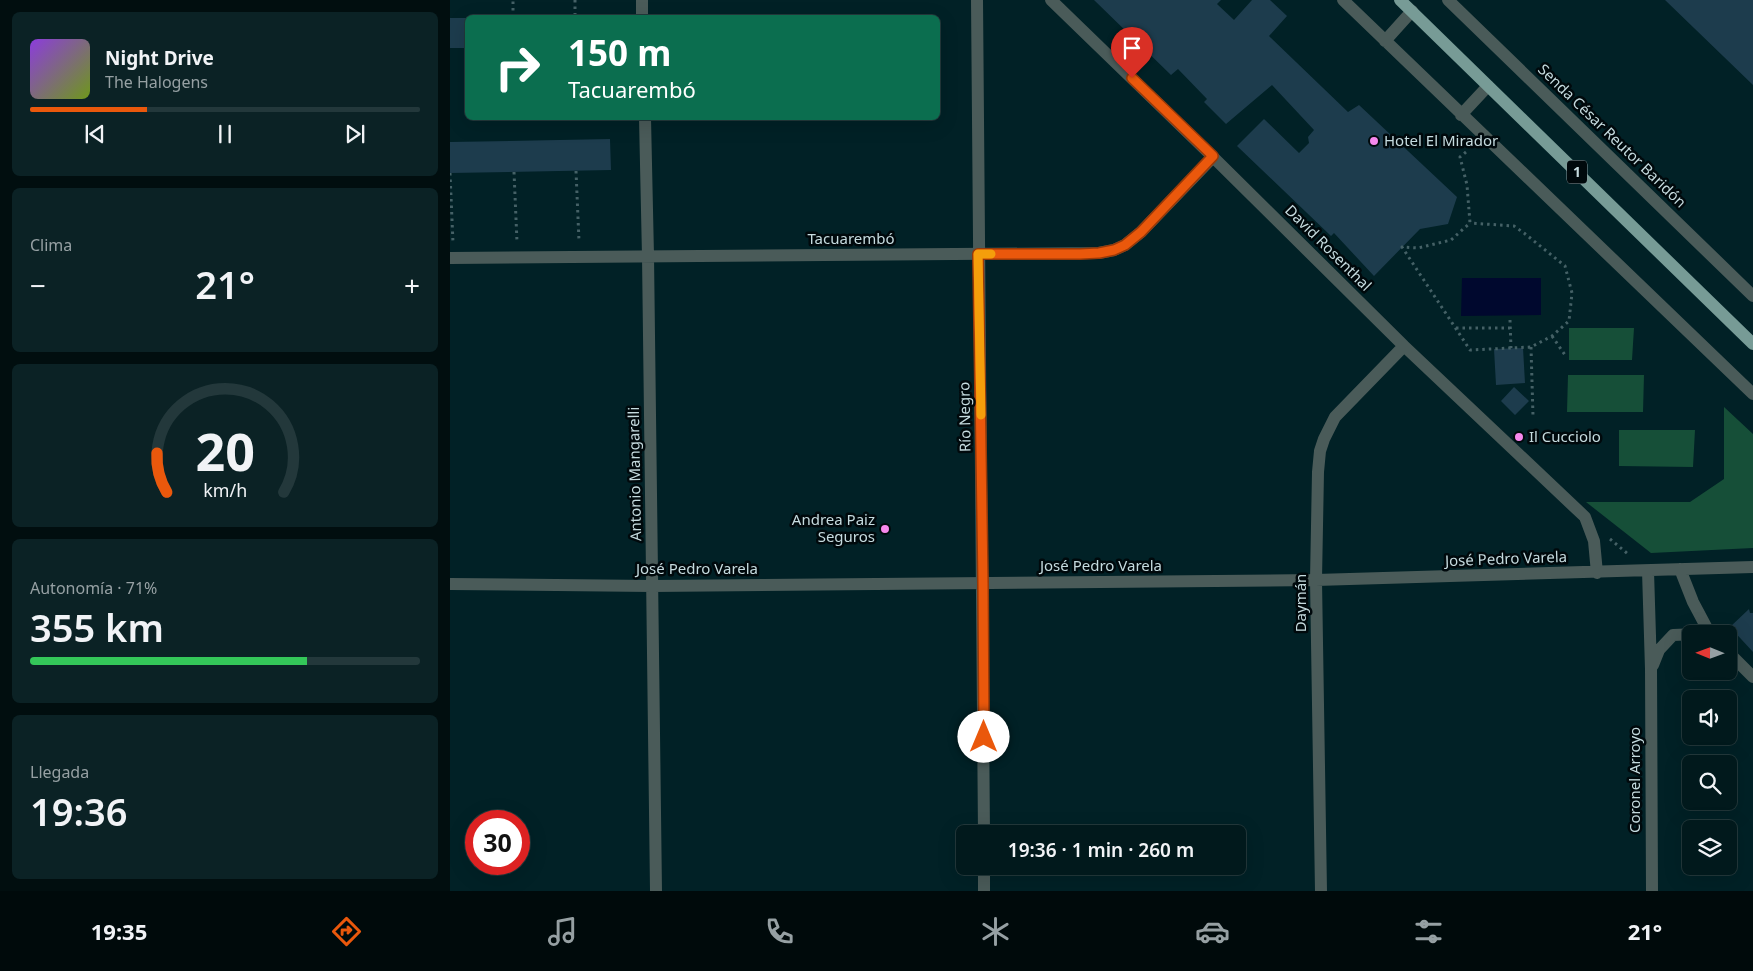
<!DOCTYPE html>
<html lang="es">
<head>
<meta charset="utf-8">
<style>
	body { margin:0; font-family:"Noto Sans",sans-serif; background:#0b2225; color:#f1f3f6; height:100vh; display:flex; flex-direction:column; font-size:19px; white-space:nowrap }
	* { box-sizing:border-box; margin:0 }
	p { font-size:16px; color:#96a0a3 }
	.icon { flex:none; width:28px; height:28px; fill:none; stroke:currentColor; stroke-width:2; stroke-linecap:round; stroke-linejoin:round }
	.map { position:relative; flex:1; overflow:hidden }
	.panel { display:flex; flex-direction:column; gap:12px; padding:12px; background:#010e0f; width:450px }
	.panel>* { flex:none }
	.guide { position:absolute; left:15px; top:15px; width:475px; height:105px; border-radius:8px; box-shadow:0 5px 20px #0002,0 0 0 1px #23383b; background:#0b6e4f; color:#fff; overflow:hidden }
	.needle { width:32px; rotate:271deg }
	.fabs { position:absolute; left:1232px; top:625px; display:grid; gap:10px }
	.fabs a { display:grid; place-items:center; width:55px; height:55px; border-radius:8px; background:#01191c; box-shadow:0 5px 20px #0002,0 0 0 1px #23383b; font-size:25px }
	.speed { position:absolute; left:15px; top:810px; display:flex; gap:10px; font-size:25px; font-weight:700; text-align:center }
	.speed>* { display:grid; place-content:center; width:65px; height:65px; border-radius:50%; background:#01191c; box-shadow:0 5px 20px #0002,0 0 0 1px #23383b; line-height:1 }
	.speed .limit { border:8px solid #d22; background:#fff; color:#111 }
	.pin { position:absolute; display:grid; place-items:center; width:42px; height:42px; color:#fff; margin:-51px -21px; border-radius:50% 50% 50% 0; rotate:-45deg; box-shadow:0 0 5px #0007 }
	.pin .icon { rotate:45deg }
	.me { position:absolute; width:55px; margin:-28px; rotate:0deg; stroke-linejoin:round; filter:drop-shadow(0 0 4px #0008) }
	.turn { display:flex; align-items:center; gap:18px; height:105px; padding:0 20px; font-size:22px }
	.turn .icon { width:65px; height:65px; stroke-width:2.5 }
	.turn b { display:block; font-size:35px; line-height:42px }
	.big { font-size:38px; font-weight:600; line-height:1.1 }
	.panel .tile { flex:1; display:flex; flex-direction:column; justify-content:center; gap:8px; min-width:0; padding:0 18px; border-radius:8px; background:#0b2225 }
	.panel .dial { align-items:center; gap:0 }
	.dial svg { height:130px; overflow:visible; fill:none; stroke:#23383b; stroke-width:7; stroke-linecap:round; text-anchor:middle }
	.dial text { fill:#f1f3f6; stroke:none }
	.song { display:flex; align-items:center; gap:15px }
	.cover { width:60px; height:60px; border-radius:8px; background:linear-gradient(135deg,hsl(270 70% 55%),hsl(80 70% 35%)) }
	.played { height:5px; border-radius:2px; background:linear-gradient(90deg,#ea580c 30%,#23383b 30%) }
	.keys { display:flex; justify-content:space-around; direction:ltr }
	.heat { display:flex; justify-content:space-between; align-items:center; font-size:28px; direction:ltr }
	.charge { height:8px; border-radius:4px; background:linear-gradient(90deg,#34c759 71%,#23383b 0) }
	.trip { position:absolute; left:506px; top:825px; width:290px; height:50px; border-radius:8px; background:#01191c; box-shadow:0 5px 20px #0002,0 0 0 1px #23383b; font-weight:600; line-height:50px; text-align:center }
	.tabs { display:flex; height:80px; justify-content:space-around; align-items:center; background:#000a0b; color:#96a0a3 }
	.tabs .icon { width:35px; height:35px }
	.tabs .on { color:#ea580c }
	.tabs b { font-size:22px; color:#f1f3f6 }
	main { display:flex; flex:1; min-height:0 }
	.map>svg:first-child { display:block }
	.green { fill:#164f38 }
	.water { fill:#00082e }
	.building { fill:#1d3c4d }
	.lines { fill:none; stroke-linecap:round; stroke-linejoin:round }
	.path { stroke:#456166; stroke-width:3; stroke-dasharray:2.5 4; stroke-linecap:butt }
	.minor { stroke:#4a5b59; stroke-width:12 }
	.major { stroke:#779b96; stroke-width:12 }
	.route-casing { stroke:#983908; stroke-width:12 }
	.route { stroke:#ea580c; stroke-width:9 }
	.slow { stroke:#f59e0b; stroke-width:9 }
	.poi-dot { fill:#f688ed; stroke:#00090c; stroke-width:2 }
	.labels { text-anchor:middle; stroke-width:5; stroke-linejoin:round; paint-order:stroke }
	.shield { fill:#00090c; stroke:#8a9ca0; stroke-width:1 }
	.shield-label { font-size:14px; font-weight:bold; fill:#c5dbdf }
	.street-label { font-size:15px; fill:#c5dbdf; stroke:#00090c }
	.poi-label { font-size:15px; fill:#c5dbdf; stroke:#00090c; text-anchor:start }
</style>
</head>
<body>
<main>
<section class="panel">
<div class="tile">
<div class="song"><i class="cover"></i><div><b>Night Drive</b><p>The Halogens</p></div></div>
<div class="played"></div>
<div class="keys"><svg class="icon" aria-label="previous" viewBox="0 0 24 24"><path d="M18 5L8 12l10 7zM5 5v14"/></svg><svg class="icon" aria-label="pause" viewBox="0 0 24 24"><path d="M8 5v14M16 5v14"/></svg><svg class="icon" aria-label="next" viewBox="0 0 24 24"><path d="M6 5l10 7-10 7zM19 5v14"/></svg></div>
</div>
<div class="tile"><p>Clima</p>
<div class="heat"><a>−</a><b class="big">21°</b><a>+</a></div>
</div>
<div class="tile dial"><svg viewBox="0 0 100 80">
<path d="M14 69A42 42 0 1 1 86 69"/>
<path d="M14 69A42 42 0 0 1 8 45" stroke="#ea580c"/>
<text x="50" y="56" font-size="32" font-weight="700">20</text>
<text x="50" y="72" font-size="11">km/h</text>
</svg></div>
<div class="tile"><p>Autonomía · 71%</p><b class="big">355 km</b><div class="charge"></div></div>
<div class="tile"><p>Llegada</p><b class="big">19:36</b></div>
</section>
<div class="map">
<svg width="1303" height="891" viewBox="0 0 1303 891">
	<rect width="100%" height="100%" fill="#012126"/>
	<path class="green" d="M1119,328H1184L1182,360H1119Z
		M1118,375H1194L1193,412H1117Z
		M1274,407L1303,434V548L1201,553L1136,502H1240L1274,479Z
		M1169,430H1245L1243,467L1169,466Z"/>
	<path class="water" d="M1012,278H1091V315L1011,316Z"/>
	<path class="building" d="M644,0H771L767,4L784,20L802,0H820L837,16L819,36L898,112L909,105L1007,197L998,224L970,229L924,276L884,233L881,236L787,146L814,119L849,153L859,143L858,137L864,130L822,85L776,124L754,102L757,99L728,69L721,75Z
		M1215,0H1303V85Z
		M159,15V18H131V16Z
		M0,18H18V48H0Z
		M160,139L161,170L0,173V142Z
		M1073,348L1075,383L1046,385L1044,349Z
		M1064,387L1079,401L1065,415L1051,401Z
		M1299,609L1300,613H1303V652L1280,627Z"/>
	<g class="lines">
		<path class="path" d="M125,0V16
			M63,17V0
			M1016,152L1010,157L1017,185L1020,223L1001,240L968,248L952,247L1020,350L1081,347L1102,336L1119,321L1122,293L1115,266L1074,233L1064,226L1020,223
			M126,171L129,241
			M64,172L67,242
			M0,173L3,243
			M1060,320L1061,348
			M1006,328H1060
			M1102,336L1115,355
			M1081,347L1083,416
			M1160,539L1178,554"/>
		<path class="minor" d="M192,0V18
			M527,0C528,278 533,556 534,834
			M601,0L763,157L954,346L1135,517L1144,541L1147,573
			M893,0L1303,394
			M998,0L1303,296
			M935,41L962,11
			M1011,115L1038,86
			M195,118L198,256L206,891
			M0,258L649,253L664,250L675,245L691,232L763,157
			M1230,569L1243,602L1260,634
			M1198,571L1201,669L1202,891
			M0,584L202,586L866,580L1303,567
			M1279,653L1303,677
			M1203,665L1209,650L1223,635L1249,634
			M534,866V891
			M871,891L866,580L868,472L870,451L874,439L885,417L954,346"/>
		<path class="major" d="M950,0L1303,344"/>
	</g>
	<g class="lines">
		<g class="route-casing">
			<path id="route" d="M534,737L533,583L528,254H630L649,253L664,250L675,245L691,232L763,156L682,78"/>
		</g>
		<use href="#route" class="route"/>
		<path class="slow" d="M531,415L528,254H541"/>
	</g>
	<g class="poi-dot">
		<circle cx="924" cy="141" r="5"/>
		<circle cx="1069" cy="437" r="5"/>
		<circle cx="435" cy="529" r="5"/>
	</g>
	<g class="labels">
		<rect class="shield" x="1117" y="160.5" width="20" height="23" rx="4"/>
		<g class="shield-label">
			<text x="1127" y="177">1</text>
		</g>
		<g class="street-label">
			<text transform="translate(1162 136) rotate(44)" y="5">Senda César Reutor Baridón</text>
			<text x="401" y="244">Tacuarembó</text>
			<text transform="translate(878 248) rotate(45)" y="5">David Rosenthal</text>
			<text transform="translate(515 417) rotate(-91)" y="5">Río Negro</text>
			<text transform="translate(185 474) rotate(-91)" y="5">Antonio Mangarelli</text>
			<text transform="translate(1056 559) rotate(-2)" y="5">José Pedro Varela</text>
			<text x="651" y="571">José Pedro Varela</text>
			<text x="247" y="574">José Pedro Varela</text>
			<text transform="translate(851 603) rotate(-90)" y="5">Daymán</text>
			<text transform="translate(1185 780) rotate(-90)" y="5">Coronel Arroyo</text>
		</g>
		<g class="poi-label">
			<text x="934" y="146">Hotel El Mirador</text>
			<text x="1079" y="442">Il Cucciolo</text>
			<text x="425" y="525" text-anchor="end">Andrea Paiz<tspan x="425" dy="17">Seguros</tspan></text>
		</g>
	</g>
</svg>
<div class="fabs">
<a><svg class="needle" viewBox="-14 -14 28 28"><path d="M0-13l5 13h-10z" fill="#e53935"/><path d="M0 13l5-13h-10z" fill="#96a0a3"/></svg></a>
<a><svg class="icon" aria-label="sound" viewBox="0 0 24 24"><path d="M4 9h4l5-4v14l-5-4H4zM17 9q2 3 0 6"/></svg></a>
<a><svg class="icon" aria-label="search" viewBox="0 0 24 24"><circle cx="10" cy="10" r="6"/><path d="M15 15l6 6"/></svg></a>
<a><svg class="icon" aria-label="layers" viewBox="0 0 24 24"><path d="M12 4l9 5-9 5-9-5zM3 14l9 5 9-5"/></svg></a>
</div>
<div class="speed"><div class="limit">30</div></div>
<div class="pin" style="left:682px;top:78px;background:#d93025"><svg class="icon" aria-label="arrive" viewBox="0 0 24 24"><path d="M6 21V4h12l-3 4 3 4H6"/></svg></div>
<svg class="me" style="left:534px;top:737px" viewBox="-20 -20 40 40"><circle r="19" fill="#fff"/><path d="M0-13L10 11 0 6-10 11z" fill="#ea580c"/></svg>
<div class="trip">19:36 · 1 min · 260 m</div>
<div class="guide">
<div class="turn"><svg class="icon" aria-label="right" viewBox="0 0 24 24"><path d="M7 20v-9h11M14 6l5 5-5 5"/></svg><div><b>150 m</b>Tacuarembó</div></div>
</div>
</div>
</main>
<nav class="tabs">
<b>19:35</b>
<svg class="icon on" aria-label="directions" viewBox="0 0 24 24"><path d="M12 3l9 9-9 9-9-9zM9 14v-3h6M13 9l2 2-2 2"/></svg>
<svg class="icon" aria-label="music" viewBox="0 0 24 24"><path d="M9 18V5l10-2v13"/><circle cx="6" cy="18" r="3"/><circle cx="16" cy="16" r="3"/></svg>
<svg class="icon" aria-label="phone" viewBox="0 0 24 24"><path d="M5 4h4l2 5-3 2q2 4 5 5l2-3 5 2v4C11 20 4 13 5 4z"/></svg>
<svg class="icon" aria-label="climate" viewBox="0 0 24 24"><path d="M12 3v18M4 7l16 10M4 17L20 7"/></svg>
<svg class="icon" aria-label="car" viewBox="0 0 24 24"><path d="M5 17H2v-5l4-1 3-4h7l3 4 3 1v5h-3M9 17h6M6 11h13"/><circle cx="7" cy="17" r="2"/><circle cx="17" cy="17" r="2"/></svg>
<svg class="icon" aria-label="filters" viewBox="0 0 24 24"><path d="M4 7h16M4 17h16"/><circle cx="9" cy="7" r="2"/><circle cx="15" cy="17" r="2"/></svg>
<b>21°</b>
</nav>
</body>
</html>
